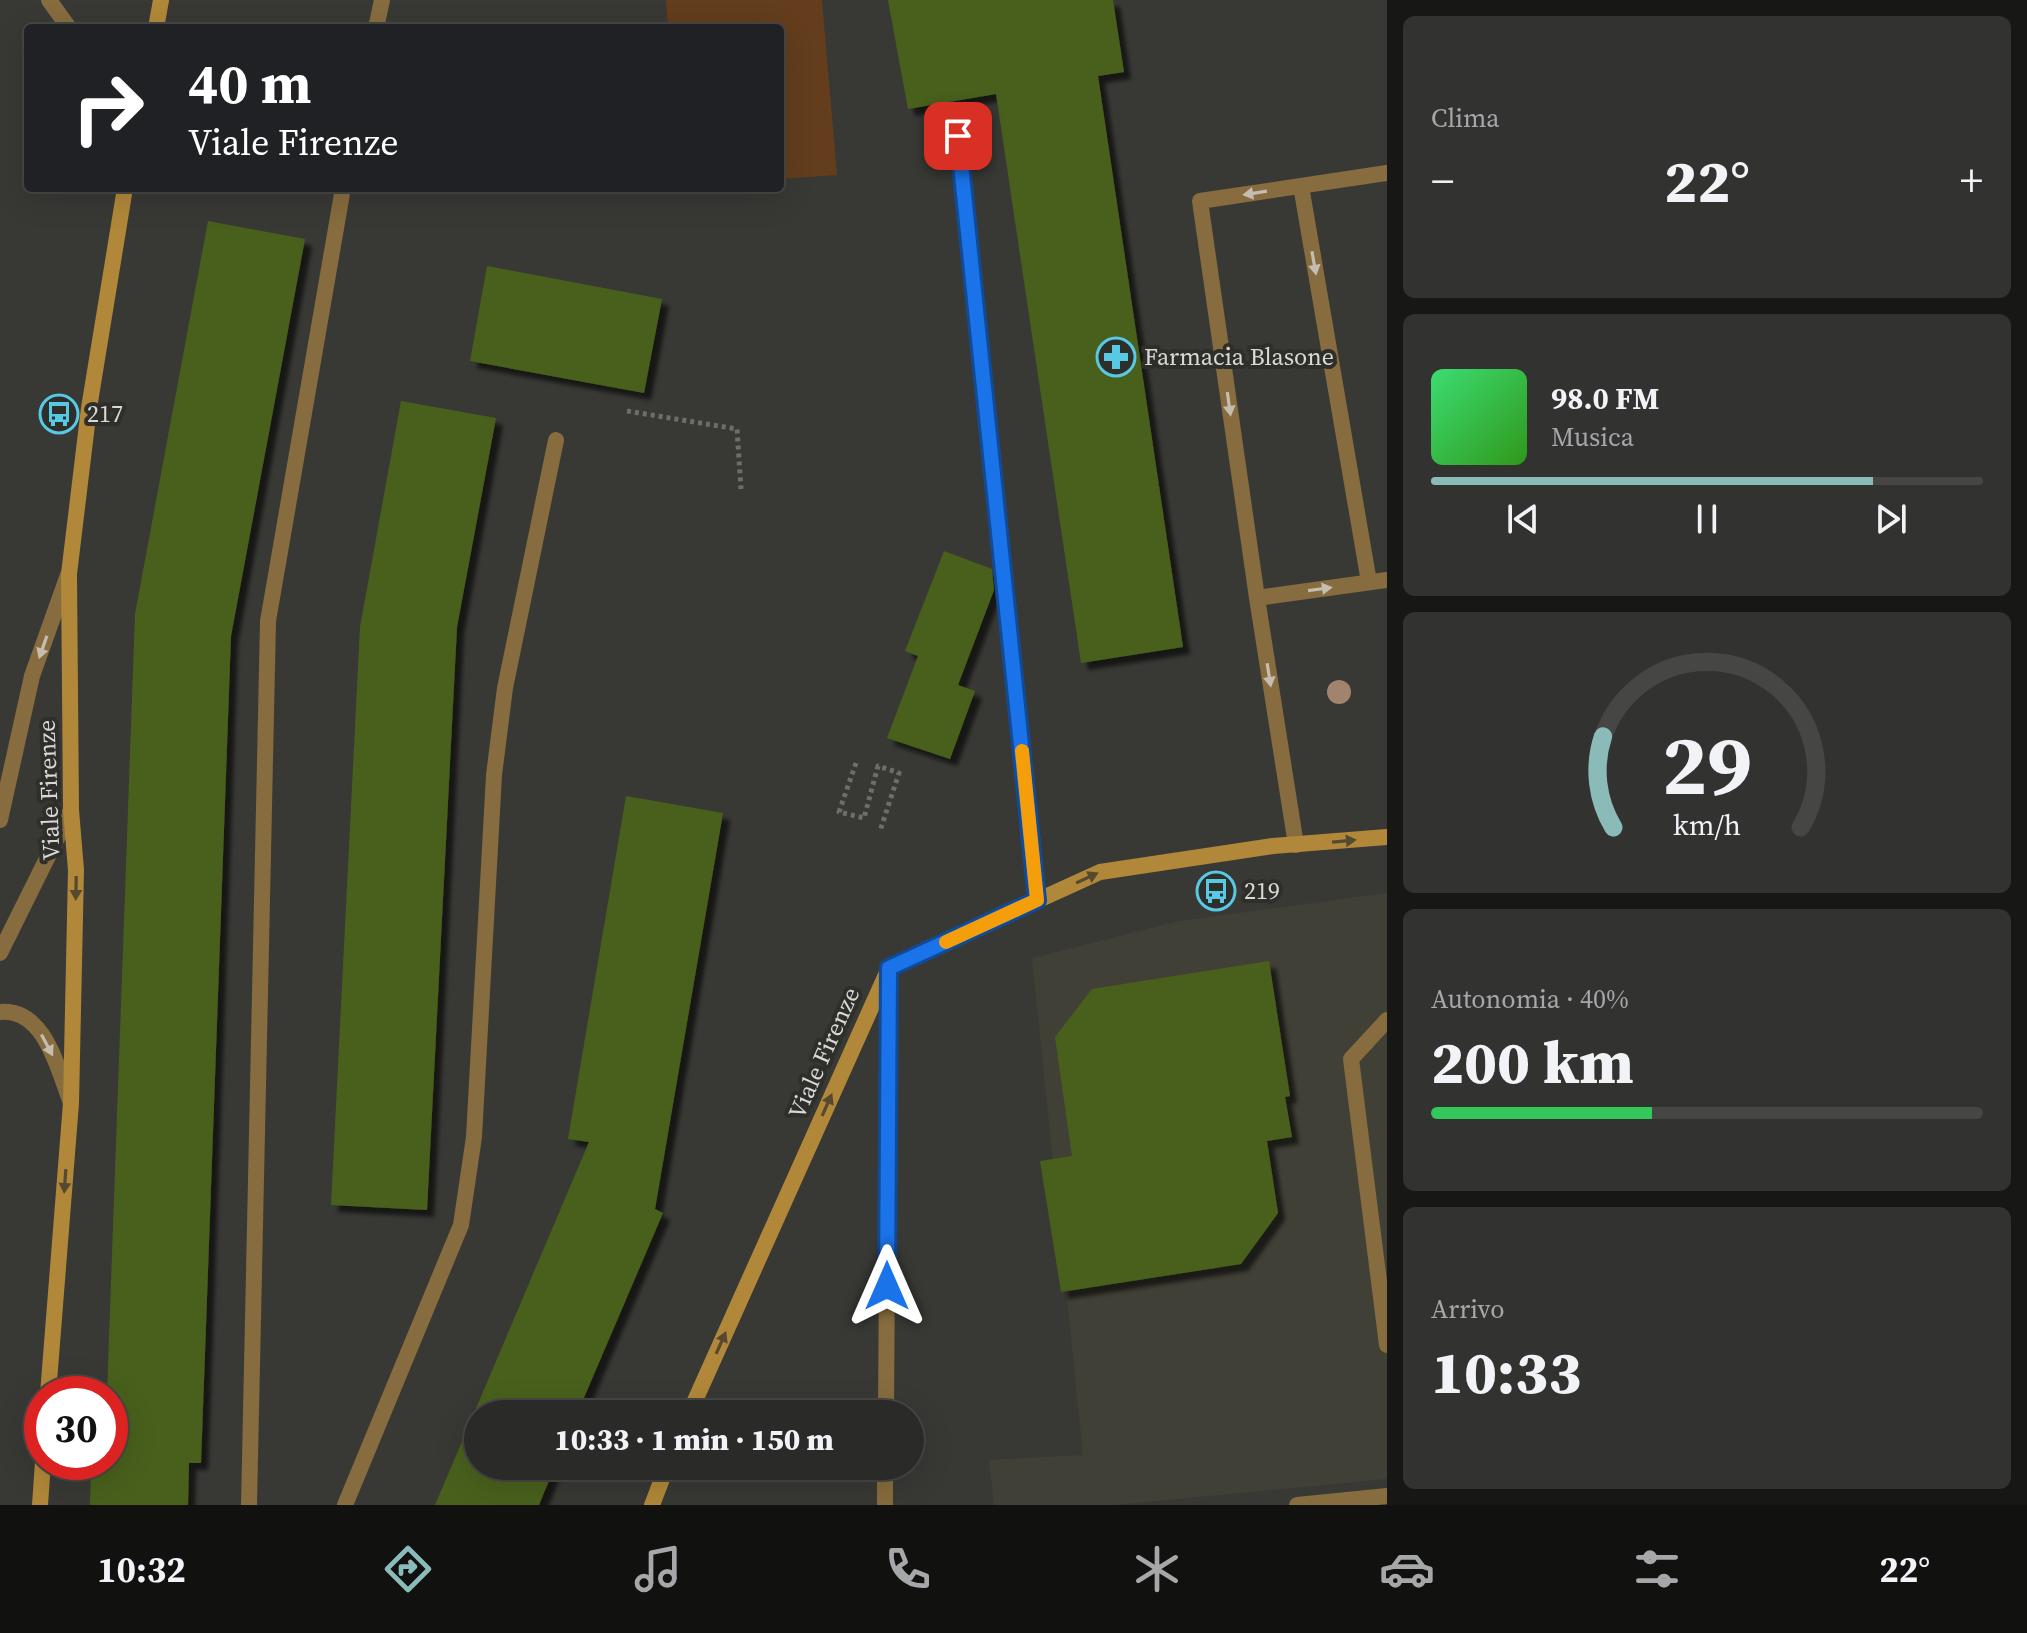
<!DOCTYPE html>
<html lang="it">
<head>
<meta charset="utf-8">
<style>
	body { margin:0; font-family:"Source Serif 4",serif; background:#323230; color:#f1f3f6; height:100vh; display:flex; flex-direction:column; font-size:30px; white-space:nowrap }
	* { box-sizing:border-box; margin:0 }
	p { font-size:26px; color:#a5a7a8 }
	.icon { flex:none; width:44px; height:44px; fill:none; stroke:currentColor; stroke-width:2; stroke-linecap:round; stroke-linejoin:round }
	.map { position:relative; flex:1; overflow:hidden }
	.sheet { display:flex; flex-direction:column; gap:16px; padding:16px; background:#171716; width:640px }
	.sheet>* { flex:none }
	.guide { position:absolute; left:24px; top:24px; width:760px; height:168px; border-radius:8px; box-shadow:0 8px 32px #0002,0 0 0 2px #464645; background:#202124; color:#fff; overflow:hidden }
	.speed { position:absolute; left:24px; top:1376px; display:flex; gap:16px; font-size:40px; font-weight:700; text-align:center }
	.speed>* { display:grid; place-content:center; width:104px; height:104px; border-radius:50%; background:#2a2a28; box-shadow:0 8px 32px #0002,0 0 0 2px #464645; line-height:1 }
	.speed .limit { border:12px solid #d22; background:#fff; color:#111 }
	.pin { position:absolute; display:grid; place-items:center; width:68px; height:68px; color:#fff; margin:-34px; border-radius:16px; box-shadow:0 4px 12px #0006 }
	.me { position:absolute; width:88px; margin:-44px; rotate:0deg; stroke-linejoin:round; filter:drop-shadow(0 0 6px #0008) }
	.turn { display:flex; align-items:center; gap:28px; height:168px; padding:0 32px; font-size:36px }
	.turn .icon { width:104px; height:104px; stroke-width:2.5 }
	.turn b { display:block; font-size:56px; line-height:68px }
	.big { font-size:60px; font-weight:800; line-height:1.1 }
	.sheet .card { flex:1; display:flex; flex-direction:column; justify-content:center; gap:12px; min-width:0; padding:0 28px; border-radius:12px; background:#323230 }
	.sheet .dial { align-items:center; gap:0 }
	.dial svg { height:208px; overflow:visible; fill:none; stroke:#464645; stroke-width:7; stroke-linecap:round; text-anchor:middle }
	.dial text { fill:#f1f3f6; stroke:none }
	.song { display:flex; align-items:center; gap:24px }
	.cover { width:96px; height:96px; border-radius:12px; background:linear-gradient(135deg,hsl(140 70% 55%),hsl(110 70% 35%)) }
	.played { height:8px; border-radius:4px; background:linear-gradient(90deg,#8bbbb9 80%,#464645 80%) }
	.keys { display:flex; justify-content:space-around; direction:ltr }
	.heat { display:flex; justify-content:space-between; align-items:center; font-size:44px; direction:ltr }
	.charge { height:12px; border-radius:6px; background:linear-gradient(90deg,#34c759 40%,#464645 0) }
	.trip { position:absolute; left:464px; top:1400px; width:460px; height:80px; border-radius:40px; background:#2a2a28; box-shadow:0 8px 32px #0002,0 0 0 2px #464645; font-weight:800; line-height:80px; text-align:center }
	.menu { display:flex; height:128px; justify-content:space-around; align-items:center; background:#111110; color:#a5a7a8 }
	.menu .icon { width:56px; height:56px }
	.menu .on { color:#8bbbb9 }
	.menu b { font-size:36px; color:#f1f3f6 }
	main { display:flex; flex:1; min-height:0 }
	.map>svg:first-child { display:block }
	.built { fill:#414037 }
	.green { fill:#633d1c }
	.building { fill:#49601a; filter:url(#shadow) }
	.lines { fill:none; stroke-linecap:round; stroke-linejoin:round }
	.path { stroke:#6d6d6a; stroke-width:5; stroke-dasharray:4 4; stroke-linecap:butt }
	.minor { stroke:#866c3e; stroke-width:16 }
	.tertiary { stroke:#866c3e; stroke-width:16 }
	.secondary { stroke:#b18839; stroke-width:16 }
	.tree { fill:#a0846e }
	.oneway { fill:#c4bdb0 }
	.oneway2 { fill:#55492f }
	.route-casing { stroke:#114b97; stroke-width:20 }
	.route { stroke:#1a73e8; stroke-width:14 }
	.slow { stroke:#f59e0b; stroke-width:14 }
	.labels { text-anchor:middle; stroke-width:8; stroke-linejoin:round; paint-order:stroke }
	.poi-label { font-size:24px; fill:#d8d8d6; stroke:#2e2e2b; text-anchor:start }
	.street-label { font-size:24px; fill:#d8d8d6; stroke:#2e2e2b }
</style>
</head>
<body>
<main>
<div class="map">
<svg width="1387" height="1505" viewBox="0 0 1387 1505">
	<defs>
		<filter id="shadow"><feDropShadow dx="7" dy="7" stdDeviation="2" flood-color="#0009"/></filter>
	</defs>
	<rect width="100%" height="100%" fill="#383835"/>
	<path class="built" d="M1387,893V1479L1114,1505H994L989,1460L1083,1455L1032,958L1179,921Z"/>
	<path class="green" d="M666,0H822L837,175L780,179V28H668Z"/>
	<path class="building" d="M888,0H1113L1124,72L1098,76L1183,647L1081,663L996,94L908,109Z
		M208,221L305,239L231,636L201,1463H189L188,1505H90L91,1462H110V1394H107L135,614Z
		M487,266L662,299L644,393L470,361Z
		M401,401L496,418L457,627L427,1210L331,1205L360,627Z
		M944,551L992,569L994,590L958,685L975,691L950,759L887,738L918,656L905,651Z
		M626,796L723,813L655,1209L663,1213L577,1414H478V1466H555L539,1505H435L589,1142L568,1139Z
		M1269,961L1290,1096L1285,1097L1292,1137L1267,1141L1278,1213L1241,1264L1061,1292L1040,1161L1072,1156L1055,1037L1092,989Z"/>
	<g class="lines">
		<path class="path" d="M627,411L737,429L741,489
			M856,763L839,812L864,818L878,766L899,773L880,831"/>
		<path class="minor" d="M376,28L382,0
			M958,136L1037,900
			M1387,173L1200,201L1257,598L1387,580
			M1301,186L1369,582
			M1257,598L1296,845
			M0,953L71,810
			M1387,1020L1351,1059L1387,1345
			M886,1414L889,968
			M249,1505L268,621L343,188
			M345,1505L461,1225L474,1137L494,775L505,688L556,440
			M885,1505V1466
			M1297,1505L1387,1496"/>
		<path class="tertiary" d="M49,0L69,28
			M0,820L32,676L68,575
			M0,1012C45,1008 58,1070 71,1103"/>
		<path class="secondary" d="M156,28L161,0
			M48,1394L71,1103L76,870L71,810L69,574L89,408L125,188
			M689,1414L889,968L1100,872L1273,846L1387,837
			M40,1505L43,1462
			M652,1505L667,1466"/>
	</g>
	<circle class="tree" cx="1339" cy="692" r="12"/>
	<defs><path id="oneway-solid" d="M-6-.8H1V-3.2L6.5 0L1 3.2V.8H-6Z" transform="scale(2)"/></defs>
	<g class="oneway">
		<use href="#oneway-solid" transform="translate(1255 193) rotate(171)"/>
		<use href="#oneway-solid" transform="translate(1314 263) rotate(80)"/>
		<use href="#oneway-solid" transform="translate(1229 404) rotate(82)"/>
		<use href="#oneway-solid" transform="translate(1320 589) rotate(-8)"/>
		<use href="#oneway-solid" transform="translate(43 647) rotate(109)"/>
		<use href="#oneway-solid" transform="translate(1269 675) rotate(81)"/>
		<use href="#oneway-solid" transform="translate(47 1045) rotate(62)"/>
	</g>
	<g class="oneway2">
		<use href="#oneway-solid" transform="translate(1344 841) rotate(-5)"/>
		<use href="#oneway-solid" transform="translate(1087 878) rotate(-25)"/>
		<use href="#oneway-solid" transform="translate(76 888) rotate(91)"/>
		<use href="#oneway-solid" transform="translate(827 1105) rotate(-66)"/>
		<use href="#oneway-solid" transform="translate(65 1181) rotate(94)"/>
		<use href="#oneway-solid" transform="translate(721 1343) rotate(-66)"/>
	</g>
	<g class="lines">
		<g class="route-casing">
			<path id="route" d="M887,1286L889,968L1037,900L958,136"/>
		</g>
		<use href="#route" class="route"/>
		<path class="slow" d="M946,942L1037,900L1022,751"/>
	</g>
	<defs>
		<g id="pharmacy-ring" transform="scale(2)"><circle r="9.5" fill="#2e2e2b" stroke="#58c9e3" stroke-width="1.5"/><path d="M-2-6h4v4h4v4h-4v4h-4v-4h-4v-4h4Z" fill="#58c9e3"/></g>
		<g id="bus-ring" transform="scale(2)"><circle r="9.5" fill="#2e2e2b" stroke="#58c9e3" stroke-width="1.5"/><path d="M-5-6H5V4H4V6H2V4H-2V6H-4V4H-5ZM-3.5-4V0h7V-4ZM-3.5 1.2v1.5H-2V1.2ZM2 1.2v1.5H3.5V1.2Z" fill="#58c9e3"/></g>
	</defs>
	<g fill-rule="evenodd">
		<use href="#pharmacy-ring" x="1116" y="357"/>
		<use href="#bus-ring" x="59" y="414"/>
		<use href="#bus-ring" x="1216" y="891"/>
	</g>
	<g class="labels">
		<g class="poi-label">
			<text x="1144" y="365">Farmacia Blasone</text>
			<text x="87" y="422">217</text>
			<text x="1244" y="899">219</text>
		</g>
		<g class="street-label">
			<text transform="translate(49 790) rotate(-92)" y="8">Viale Firenze</text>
			<text transform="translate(824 1053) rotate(-66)" y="8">Viale Firenze</text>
		</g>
	</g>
</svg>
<div class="speed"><div class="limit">30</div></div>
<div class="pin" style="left:958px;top:136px;background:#d93025"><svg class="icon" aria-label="arrive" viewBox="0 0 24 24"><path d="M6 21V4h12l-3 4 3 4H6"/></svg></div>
<svg class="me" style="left:887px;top:1286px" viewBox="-20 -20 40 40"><path d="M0-17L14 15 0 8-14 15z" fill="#1a73e8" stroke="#fff" stroke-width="4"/></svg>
<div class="trip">10:33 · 1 min · 150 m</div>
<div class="guide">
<div class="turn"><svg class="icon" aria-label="right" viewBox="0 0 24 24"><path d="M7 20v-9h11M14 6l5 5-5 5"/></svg><div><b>40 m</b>Viale Firenze</div></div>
</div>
</div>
<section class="sheet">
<div class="card"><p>Clima</p>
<div class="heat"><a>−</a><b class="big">22°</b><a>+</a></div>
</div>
<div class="card">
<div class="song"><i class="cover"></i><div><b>98.0 FM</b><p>Musica</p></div></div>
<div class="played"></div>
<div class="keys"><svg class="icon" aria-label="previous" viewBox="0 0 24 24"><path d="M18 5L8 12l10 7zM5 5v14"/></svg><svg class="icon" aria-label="pause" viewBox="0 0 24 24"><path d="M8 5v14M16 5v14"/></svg><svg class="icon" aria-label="next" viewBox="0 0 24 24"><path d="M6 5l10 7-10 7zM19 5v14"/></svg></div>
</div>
<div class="card dial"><svg viewBox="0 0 100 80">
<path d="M14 69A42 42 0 1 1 86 69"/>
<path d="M14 69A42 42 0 0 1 10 34" stroke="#8bbbb9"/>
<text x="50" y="56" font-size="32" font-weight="700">29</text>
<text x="50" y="72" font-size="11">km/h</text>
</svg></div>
<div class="card"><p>Autonomia · 40%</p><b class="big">200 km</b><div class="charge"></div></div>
<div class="card"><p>Arrivo</p><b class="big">10:33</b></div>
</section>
</main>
<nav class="menu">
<b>10:32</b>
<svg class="icon on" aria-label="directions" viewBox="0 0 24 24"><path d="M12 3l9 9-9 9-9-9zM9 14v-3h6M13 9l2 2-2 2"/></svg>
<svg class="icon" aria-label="music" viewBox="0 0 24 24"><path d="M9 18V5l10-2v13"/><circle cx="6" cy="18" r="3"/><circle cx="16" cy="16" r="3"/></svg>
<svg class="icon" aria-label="phone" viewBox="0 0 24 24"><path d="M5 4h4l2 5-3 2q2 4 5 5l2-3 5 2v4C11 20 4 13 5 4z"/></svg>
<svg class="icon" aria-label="climate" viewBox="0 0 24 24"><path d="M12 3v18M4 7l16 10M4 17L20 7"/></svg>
<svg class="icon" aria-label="car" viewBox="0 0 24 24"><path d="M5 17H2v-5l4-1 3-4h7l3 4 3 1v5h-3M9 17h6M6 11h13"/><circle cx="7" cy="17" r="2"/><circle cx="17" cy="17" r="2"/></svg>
<svg class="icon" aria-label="filters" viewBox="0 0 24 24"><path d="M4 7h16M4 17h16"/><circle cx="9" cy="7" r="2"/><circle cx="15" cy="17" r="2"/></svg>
<b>22°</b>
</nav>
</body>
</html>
